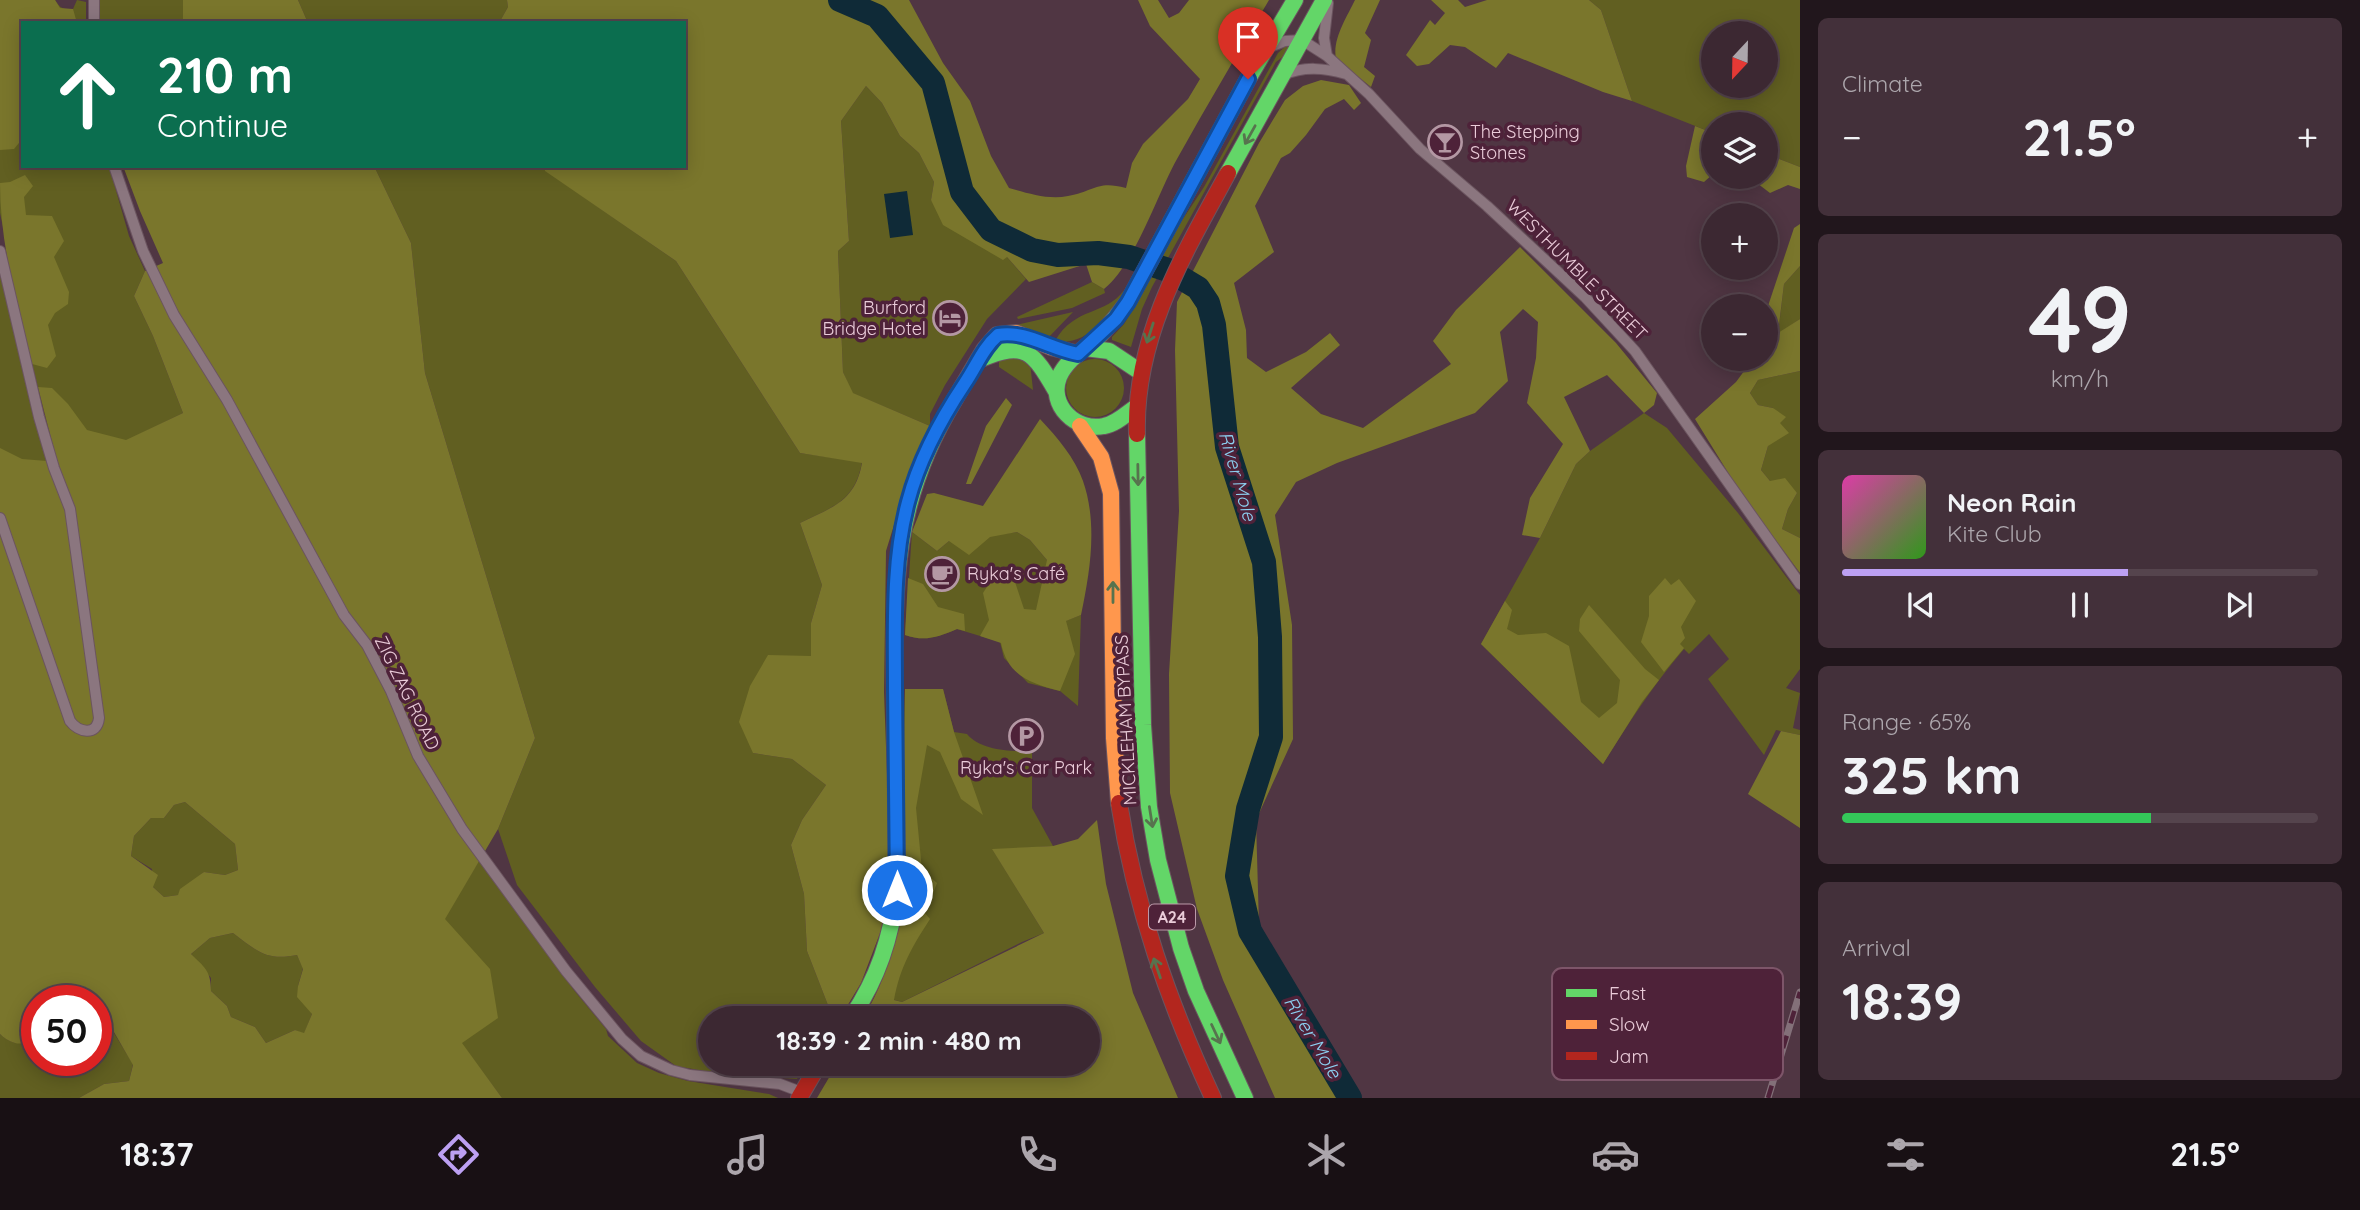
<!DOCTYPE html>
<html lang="en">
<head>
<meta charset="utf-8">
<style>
	body { margin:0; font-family:Quicksand,sans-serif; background:#43303a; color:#f1f3f6; height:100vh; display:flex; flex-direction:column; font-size:26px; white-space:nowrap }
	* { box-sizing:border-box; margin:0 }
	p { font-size:23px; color:#aca6ac }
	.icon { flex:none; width:38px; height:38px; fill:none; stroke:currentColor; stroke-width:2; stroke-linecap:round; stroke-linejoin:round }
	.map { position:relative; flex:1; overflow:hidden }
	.panel { display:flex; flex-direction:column; gap:18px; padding:18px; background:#21161c; width:560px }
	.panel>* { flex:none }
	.guide { position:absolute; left:21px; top:21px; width:665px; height:147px; border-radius:0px; box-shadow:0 4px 18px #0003,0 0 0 2px #55444d; background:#0b6e4f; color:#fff; overflow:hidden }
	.needle { width:46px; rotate:202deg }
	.buttons { position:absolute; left:1701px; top:21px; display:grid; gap:14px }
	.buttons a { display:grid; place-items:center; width:77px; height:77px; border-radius:50%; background:#3c2832; box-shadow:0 4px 18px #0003,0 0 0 2px #55444d; font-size:35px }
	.speed { position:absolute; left:21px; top:985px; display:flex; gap:14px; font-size:35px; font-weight:700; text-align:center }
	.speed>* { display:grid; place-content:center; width:91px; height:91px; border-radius:50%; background:#3c2832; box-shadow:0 4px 18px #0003,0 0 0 2px #55444d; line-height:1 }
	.speed .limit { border:10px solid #d22; background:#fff; color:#111 }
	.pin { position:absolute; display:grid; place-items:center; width:60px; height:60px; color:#fff; margin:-72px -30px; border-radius:50% 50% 50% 0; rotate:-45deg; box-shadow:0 0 7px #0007 }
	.pin .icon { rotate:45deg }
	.me { position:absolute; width:77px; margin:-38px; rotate:0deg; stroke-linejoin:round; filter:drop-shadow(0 0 5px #0008) }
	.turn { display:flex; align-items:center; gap:24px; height:147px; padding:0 21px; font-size:32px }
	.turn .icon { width:91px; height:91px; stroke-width:2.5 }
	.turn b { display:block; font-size:49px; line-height:60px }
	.big { font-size:52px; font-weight:800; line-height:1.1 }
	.panel .widget { flex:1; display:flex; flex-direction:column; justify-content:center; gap:10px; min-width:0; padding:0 24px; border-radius:10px; background:#43303a }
	.panel .dial { align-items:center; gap:0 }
	.dial b { font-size:91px; line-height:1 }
	.song { display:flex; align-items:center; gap:21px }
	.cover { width:84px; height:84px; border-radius:10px; background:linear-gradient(135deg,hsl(320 70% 55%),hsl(110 70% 35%)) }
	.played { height:7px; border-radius:4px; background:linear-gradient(90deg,#bca0f2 60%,#55444d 60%) }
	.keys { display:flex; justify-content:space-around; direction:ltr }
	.heat { display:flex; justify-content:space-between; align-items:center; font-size:38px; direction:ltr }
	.charge { height:10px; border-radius:5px; background:linear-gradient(90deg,#34c759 65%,#55444d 0) }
	.trip { position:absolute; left:698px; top:1006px; width:402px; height:70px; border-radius:35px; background:#3c2832; box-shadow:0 4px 18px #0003,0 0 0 2px #55444d; font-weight:800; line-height:70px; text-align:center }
	.dock { display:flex; height:112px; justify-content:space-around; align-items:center; background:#181014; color:#aca6ac }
	.dock .icon { width:49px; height:49px }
	.dock .current { color:#bca0f2 }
	.dock b { font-size:32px; color:#f1f3f6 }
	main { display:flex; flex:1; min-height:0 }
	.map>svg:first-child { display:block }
	.green { fill:#615f21; fill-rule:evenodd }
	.forest { fill:#7a762c; fill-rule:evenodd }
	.water { fill:#0f2a37 }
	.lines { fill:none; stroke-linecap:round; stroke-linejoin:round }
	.river { stroke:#0f2a37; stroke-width:24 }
	.street-casing { stroke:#6b545f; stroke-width:12 }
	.fast-casing { stroke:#6b545f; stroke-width:18 }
	.slow-casing { stroke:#6b545f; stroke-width:18 }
	.jam-casing { stroke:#6b545f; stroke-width:18 }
	.street { stroke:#8b767f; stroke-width:10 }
	.fast { stroke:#63d668; stroke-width:16 }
	.slow { stroke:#ff974d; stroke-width:16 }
	.jam { stroke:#b3261e; stroke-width:16 }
	.rail-casing { stroke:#837079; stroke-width:7 }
	.rail { stroke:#4e2239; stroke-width:4.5; stroke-dasharray:13; stroke-linecap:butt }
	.oneway { stroke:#57734e }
	.route-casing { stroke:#114b97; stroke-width:18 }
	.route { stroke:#1a73e8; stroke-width:12 }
	.labels { text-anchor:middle; stroke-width:7; stroke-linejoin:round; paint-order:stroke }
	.shield { fill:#4e2239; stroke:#bb99a9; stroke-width:2 }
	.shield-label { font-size:16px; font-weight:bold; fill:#eaccd9 }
	.poi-label { font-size:18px; fill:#eaccd9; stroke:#4e2239; text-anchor:start }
	.street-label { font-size:18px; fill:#eaccd9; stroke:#4e2239 }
	.water-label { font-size:19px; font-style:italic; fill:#8cd1f2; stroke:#4e2239 }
	.key { fill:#4e2239; stroke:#7d5569; stroke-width:2 }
	.key-label { font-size:19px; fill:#eaccd9 }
</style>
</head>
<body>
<main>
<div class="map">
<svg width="1800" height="1098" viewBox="0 0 1800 1098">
	<rect width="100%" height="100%" fill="#503643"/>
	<path class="green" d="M0,0H55C60,8 63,10 73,9L77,0L86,2V23H23V166H109L129,236L145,271L134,296L153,336L183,413L60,473L32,364L0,213Z
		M98,0H183V23L98,22Z
		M298,0H507L508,7L499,23H308Z
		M1589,0H1800V167L1766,154V124H1713V133L1632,101L1601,10ZM1713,33H1766V86H1713Z
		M1287,45L1290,46L1285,55L1276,62L1152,287L1142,309L1131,347L1112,340V337L1124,324L1135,306L1179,225L1204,187L1278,53Z
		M866,86L882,103L900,136L919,153L934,182L931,200L1007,257L1026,279L987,319L945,385L930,414V426L852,393L843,372L838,251L849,241L841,121Z
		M374,166H544L546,171L676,261L800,453L862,462C855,502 832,507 800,523L822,585L811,623V656L753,753L792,759L826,785L802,820L791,845L804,894L807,951L833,1018H710V1064H805L797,1079L715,1073L676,1066L641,1041L595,987L517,885L498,829L535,738L425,373L411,243Z
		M1800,266V319L1778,334L1784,284Z
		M0,275L52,477L0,496Z
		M1092,282L1104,289L1105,293L1072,308L1018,319L1017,317Z
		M1124,290C1114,314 1084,348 1055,341C1075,306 1106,316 1124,290Z
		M1073,312L1047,339L1016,325Z
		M1007,356H1020L1030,362L1033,390L999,367V359Z
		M1066 388a29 29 0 1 1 58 0a29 29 0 1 1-58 0Z
		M1800,371V538L1782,529L1788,509L1797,493L1770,481L1761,470L1768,446L1779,423L1773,408L1758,405L1750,393L1758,380Z
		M1644,413L1667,428L1738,513L1800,595V669L1786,688L1800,693L1793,728L1800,730V735L1776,730L1764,755L1708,679L1729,659L1709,634L1689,654L1684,649C1653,685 1628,724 1603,764L1481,644L1540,538L1576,464L1590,451Z
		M912,532L937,551L949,541L1017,532L1030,540L1047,560L1057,624L1081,615L1078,706L1060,691L1028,683L1004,658L1000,642L957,629C938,637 925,642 905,635Z
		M905,689H943L954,732L967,734C981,751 1011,751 1032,752V808L1053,846L993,850L1044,933L1022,942L902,1002L877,995L889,965L907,891L903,806Z
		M185,802L235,844L238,870L225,875L204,872L178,895L164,897L153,887L152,869L131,856L134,836L151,818H164L174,805Z
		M480,859L573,989L606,1029L608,1036L637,1063L659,1073L688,1081L769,1094L778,1098H502L461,1043L444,919Z
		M233,933C257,951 266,961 297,955L303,968L298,986L312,1014L304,1034L295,1030L266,1043L255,1027L231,1017L227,1006L211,991V978L191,954L210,938Z
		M96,1004L133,1064L129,1081L104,1084L79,1098H0V1034C13,1046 21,1044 37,1040V1060H96Z"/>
	<path class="forest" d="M0,0H55L60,8L73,9L77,23H23V138L14,149L0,150Z
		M183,0H298L308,23H183Z
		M507,0H909L943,63L970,101L991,156L1009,188C1028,193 1048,200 1068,196C1095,191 1097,180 1126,188L1132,163L1143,144L1188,99L1200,79L1150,26L1138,0H1158L1169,18L1179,13L1189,0H1269C1238,53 1207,105 1177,159C1157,195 1135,264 1104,289L1092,282L1086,264L1029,282L1007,257L1003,260L943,225L931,200L934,182L919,153L900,136L882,103L866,86L841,121L849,241L838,251L843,372L853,393L930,426L911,470L886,551L884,692L889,829L885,920L861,983L840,1018H833L807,951L804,894L791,845L802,820L826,785L792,759L753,753L739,722L750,686L768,655L811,656V623L822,585L800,523C832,507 855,502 862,463L800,453L676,261L545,171L544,166H684V23H499L508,7Z
		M1355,0H1380L1365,33L1371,40L1364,67L1375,76L1371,87L1336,59C1332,39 1347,17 1355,0Z
		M1431,0H1458L1465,7L1487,0H1589L1601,10L1632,101L1603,92L1508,53L1496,68L1465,47L1450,45L1429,64L1417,66L1406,55L1430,20L1435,25L1445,13Z
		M1321,80L1349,85L1361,103L1354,110L1344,99L1325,109L1306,135L1290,153L1281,158L1255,206L1274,252L1234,283L1246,330L1247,358L1266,372L1306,352L1330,333L1340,345L1291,388L1321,414L1363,428L1451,364L1433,341L1456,310L1520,247L1616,343L1657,393L1654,405L1644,413L1607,375L1564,397L1590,451L1576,464L1540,538L1522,535L1530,498L1563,444L1527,403L1536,358L1538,322L1523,309L1500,332L1508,381L1475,413L1337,463L1296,482L1275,515L1292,625L1293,739L1256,820L1259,926L1359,1098H1275L1223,980L1197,909L1170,793L1169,674L1179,511L1175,350L1177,302L1259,143L1285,100L1303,86Z
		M1695,126L1713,133V174L1704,182L1687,177L1686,166Z
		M1766,154L1800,167V189L1788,185L1770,193L1749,177H1766Z
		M123,166H374L411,243L425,373L535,738L498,829L445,919L490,969L498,1018L462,1043L502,1098H79L104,1084L129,1081L133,1065L96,1001L89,993L59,1001H37V1040C21,1045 13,1046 0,1034V448L22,459L47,461L60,473L38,387L52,388L68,404L87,430L126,440L183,413L153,336L134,296L145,271L163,263L140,211ZM185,802L235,844L238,870L225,875L204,872L180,889L178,895L164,897L153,887L158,875L131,856L134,836L151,818H164L174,805ZM233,933C257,951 266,961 297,955L303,969L298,986L297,997L312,1014L304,1033L295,1030L266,1043L255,1027L231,1017L227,1006L211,991C211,970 204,967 191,954L210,938Z
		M25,175L33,186L24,197L26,215L52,216L64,241L54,257L69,292L68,304L55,313L48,325L56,356L47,368L32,364C17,304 0,245 0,183L10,182Z
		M1800,224V266L1784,284L1778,333L1800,319V371L1758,380L1750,393L1758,405L1773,408L1786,417L1780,423L1789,433L1768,446L1761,470L1770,481L1785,478L1797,493L1788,509L1782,529L1800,538V573L1740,492L1695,419L1736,382L1753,359H1766V312L1794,228Z
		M1006,398L1012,405L971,484H966L986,426Z
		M1040,419C1057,437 1075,458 1083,481C1098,524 1090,572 1081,615L1066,621L1075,654L1060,691C1030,683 1008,676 1001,643L980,636L989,620L983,593L992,579L1015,582L1024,609L1036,610L1047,560L1030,540L1017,532L990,537L969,555L949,541L937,551L912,532L927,494L934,493L983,506Z
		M908,578L923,584L938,607L964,614L965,631L957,629C938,637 925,642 905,635Z
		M1665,578L1671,585L1679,579L1696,601L1681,627L1685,638L1680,644L1684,648L1664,672L1641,642L1649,616V596Z
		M1505,601L1512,610L1507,629L1518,635L1546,633L1569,646L1581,702L1599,718L1617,703L1620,680L1579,631L1580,619L1589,605L1645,669L1659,680L1642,702L1603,764L1481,644Z
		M905,689H943L954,732L983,815L961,799L940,752L927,745L916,808L922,870L937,883L930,901L907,891L903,806Z
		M1781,731L1800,735V828L1748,794Z
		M1097,820L1106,884L1133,993L1178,1098H817L837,1064H1088V1018H863C886,981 895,942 906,900L917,904L930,919C912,947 900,967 894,1000L902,1002L1044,933L992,849L1053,846L1078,839Z"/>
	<path class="water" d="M907,191L913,235L890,238L884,194Z"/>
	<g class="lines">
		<path class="river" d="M840,0L877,16L933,83L962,192L991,230L1032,250L1058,255L1098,253L1129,257L1168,270L1198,288L1208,303L1214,325L1227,447L1264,562L1270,637L1271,737L1248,809L1237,876L1250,931L1350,1098"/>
		<g class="street-casing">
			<path id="street" d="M94,0V23
				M1268,48L1285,41L1302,40L1327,56L1369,94L1420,149L1487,206L1585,297L1635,351L1800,584
				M1327,56L1324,38L1328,3
				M1283,75C1304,66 1324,68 1346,74
				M114,166L143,251L174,315L227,400L344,615L367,645L391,691L418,756L462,829L566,971L622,1039L641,1056L671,1070L690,1075L780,1084L801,1092
				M0,251L39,417L54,468L70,509L99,718C97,737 78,732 70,721L0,518"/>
		</g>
		<g class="fast-casing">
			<path id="fast" d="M1228,173L1324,0
				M1085,348L1109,351L1139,371
				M981,359C1026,340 1033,352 1056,391
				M1136,407C1126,414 1116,424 1104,426C1076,432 1048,405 1059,377C1067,359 1086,348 1100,335C1110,325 1119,313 1128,302L1248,79L1295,0
				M1137,434L1143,725L1149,807L1158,860L1181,948L1196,991L1245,1098
				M851,1018C878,978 891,938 897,890C896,831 896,772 895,714C894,592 889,507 955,399"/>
		</g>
		<g class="slow-casing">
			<path id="slow" d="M955,399L984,350L997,335L1016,333L1051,347L1078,354
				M1080,426L1101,457L1111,493L1114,738L1119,803"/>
		</g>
		<g class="jam-casing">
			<path id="jam" d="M1137,434C1134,338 1183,255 1228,173
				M1119,803C1135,907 1169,1003 1213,1098
				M799,1098L819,1064"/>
		</g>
		<use href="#street" class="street"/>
		<use href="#fast" class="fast"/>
		<use href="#slow" class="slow"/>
		<use href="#jam" class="jam"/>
		<g class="rail-casing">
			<path id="rail" d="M1768,1098L1800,992"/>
		</g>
		<use href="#rail" class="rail"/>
	</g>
	<defs><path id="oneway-shaft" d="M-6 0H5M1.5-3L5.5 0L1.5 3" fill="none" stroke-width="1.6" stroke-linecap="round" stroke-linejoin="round" transform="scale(1.75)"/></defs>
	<g class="oneway">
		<use href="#oneway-shaft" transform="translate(1250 135) rotate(119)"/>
		<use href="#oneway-shaft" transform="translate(1150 333) rotate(108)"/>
		<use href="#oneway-shaft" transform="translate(1138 475) rotate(89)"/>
		<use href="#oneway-shaft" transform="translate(1113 592) rotate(-90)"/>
		<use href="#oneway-shaft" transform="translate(1151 817) rotate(81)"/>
		<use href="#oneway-shaft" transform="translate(1157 968) rotate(-109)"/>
		<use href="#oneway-shaft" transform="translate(1216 1034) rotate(65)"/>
	</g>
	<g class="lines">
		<g class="route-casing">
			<path id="route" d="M897,890C896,822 896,755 895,687C895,626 892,562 908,502C919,460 941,419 965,383C976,367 983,348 998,335C1025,330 1050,349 1078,354L1116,319L1128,302L1248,79"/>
		</g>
		<use href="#route" class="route"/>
	</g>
	<defs>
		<g id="bar-ring" transform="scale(1.75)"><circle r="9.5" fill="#4e2239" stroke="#b498a4" stroke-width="1.5"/><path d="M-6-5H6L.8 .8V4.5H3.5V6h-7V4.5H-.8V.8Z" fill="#b498a4"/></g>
		<g id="hotel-ring" transform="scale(1.75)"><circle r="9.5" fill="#4e2239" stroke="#b498a4" stroke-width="1.5"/><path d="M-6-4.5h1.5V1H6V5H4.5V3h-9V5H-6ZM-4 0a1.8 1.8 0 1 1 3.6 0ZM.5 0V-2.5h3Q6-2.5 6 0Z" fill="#b498a4"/></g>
		<g id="cafe-ring" transform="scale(1.75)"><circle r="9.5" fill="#4e2239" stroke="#b498a4" stroke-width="1.5"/><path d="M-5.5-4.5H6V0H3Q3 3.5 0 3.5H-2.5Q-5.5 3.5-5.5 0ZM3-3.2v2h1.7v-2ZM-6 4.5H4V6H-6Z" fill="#b498a4"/></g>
		<g id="parking-ring" transform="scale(1.75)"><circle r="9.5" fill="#4e2239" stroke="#b498a4" stroke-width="1.5"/><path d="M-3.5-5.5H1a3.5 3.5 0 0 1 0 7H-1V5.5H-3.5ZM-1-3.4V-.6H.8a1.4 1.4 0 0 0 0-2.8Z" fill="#b498a4"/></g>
	</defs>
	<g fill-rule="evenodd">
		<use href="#bar-ring" x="1445" y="142"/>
		<use href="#hotel-ring" x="950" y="318"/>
		<use href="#cafe-ring" x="942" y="574"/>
		<use href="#parking-ring" x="1026" y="736"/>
	</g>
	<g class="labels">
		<rect class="shield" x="1149" y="904.5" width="46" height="25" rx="5"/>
		<g class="shield-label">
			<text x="1172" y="923">A24</text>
		</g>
		<g class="poi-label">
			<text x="1470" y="138">The Stepping<tspan x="1470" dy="21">Stones</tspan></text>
			<text x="926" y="314" text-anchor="end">Burford<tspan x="926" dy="21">Bridge Hotel</tspan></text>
			<text x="967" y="580">Ryka's Café</text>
			<text x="1026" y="774" text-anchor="middle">Ryka's Car Park</text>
		</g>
		<g class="street-label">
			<text transform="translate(1577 270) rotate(45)" y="6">WESTHUMBLE STREET</text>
			<text transform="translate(407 693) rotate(64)" y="6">ZIG ZAG ROAD</text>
			<text transform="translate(1126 720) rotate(-93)" y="6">MICKLEHAM BYPASS</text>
		</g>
		<g class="water-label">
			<text transform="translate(1238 476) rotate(74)" y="7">River Mole</text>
			<text transform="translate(1313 1037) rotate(59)" y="7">River Mole</text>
		</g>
	</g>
	<rect x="1552" y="968" width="231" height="112" rx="10" class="key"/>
	<rect x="1566" y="989" width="31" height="8" fill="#63d668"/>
	<rect x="1566" y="1020" width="31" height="9" fill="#ff974d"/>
	<rect x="1566" y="1052" width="31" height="8" fill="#b3261e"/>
	<g class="key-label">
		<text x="1609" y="1000">Fast</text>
		<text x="1609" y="1031">Slow</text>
		<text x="1609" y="1063">Jam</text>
	</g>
</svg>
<div class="buttons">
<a><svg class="needle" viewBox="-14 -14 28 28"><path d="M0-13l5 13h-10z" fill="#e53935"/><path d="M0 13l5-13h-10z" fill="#aca6ac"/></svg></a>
<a><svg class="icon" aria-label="layers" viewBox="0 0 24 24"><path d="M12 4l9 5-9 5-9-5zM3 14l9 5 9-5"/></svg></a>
<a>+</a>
<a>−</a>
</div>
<div class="speed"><div class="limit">50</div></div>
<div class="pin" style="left:1248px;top:79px;background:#d93025"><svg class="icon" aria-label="arrive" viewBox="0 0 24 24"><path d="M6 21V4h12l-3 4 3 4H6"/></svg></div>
<svg class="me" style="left:897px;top:890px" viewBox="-20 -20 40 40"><circle r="17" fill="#1a73e8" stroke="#fff" stroke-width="3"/><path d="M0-11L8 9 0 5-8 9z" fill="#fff"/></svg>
<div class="trip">18:39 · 2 min · 480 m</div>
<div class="guide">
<div class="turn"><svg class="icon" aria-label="ahead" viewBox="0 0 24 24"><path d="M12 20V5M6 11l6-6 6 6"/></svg><div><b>210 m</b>Continue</div></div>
</div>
</div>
<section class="panel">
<div class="widget"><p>Climate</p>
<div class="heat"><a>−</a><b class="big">21.5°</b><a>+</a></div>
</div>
<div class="widget dial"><b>49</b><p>km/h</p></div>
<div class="widget">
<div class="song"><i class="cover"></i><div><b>Neon Rain</b><p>Kite Club</p></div></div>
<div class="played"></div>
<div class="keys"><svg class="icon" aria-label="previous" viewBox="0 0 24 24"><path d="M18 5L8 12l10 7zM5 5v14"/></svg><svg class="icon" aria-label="pause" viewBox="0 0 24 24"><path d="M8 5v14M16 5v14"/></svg><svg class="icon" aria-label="next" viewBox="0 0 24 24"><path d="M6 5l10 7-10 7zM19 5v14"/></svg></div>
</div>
<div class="widget"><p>Range · 65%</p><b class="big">325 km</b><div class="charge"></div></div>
<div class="widget"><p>Arrival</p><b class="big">18:39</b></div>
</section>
</main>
<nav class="dock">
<b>18:37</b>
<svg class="icon current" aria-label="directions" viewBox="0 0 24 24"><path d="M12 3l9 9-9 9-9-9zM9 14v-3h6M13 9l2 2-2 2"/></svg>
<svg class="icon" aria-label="music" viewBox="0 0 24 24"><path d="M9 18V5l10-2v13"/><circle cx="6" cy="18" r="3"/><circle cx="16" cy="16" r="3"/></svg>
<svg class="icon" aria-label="phone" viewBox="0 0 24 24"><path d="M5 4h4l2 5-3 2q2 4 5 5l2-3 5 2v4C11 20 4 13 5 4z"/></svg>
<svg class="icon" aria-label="climate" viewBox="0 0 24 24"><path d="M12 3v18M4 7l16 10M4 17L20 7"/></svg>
<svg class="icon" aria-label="car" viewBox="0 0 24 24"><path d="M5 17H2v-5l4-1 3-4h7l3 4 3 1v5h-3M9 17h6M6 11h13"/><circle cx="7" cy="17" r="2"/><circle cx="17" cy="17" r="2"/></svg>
<svg class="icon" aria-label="filters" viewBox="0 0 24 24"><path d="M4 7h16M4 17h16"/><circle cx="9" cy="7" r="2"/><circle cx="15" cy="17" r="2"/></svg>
<b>21.5°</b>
</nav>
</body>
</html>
